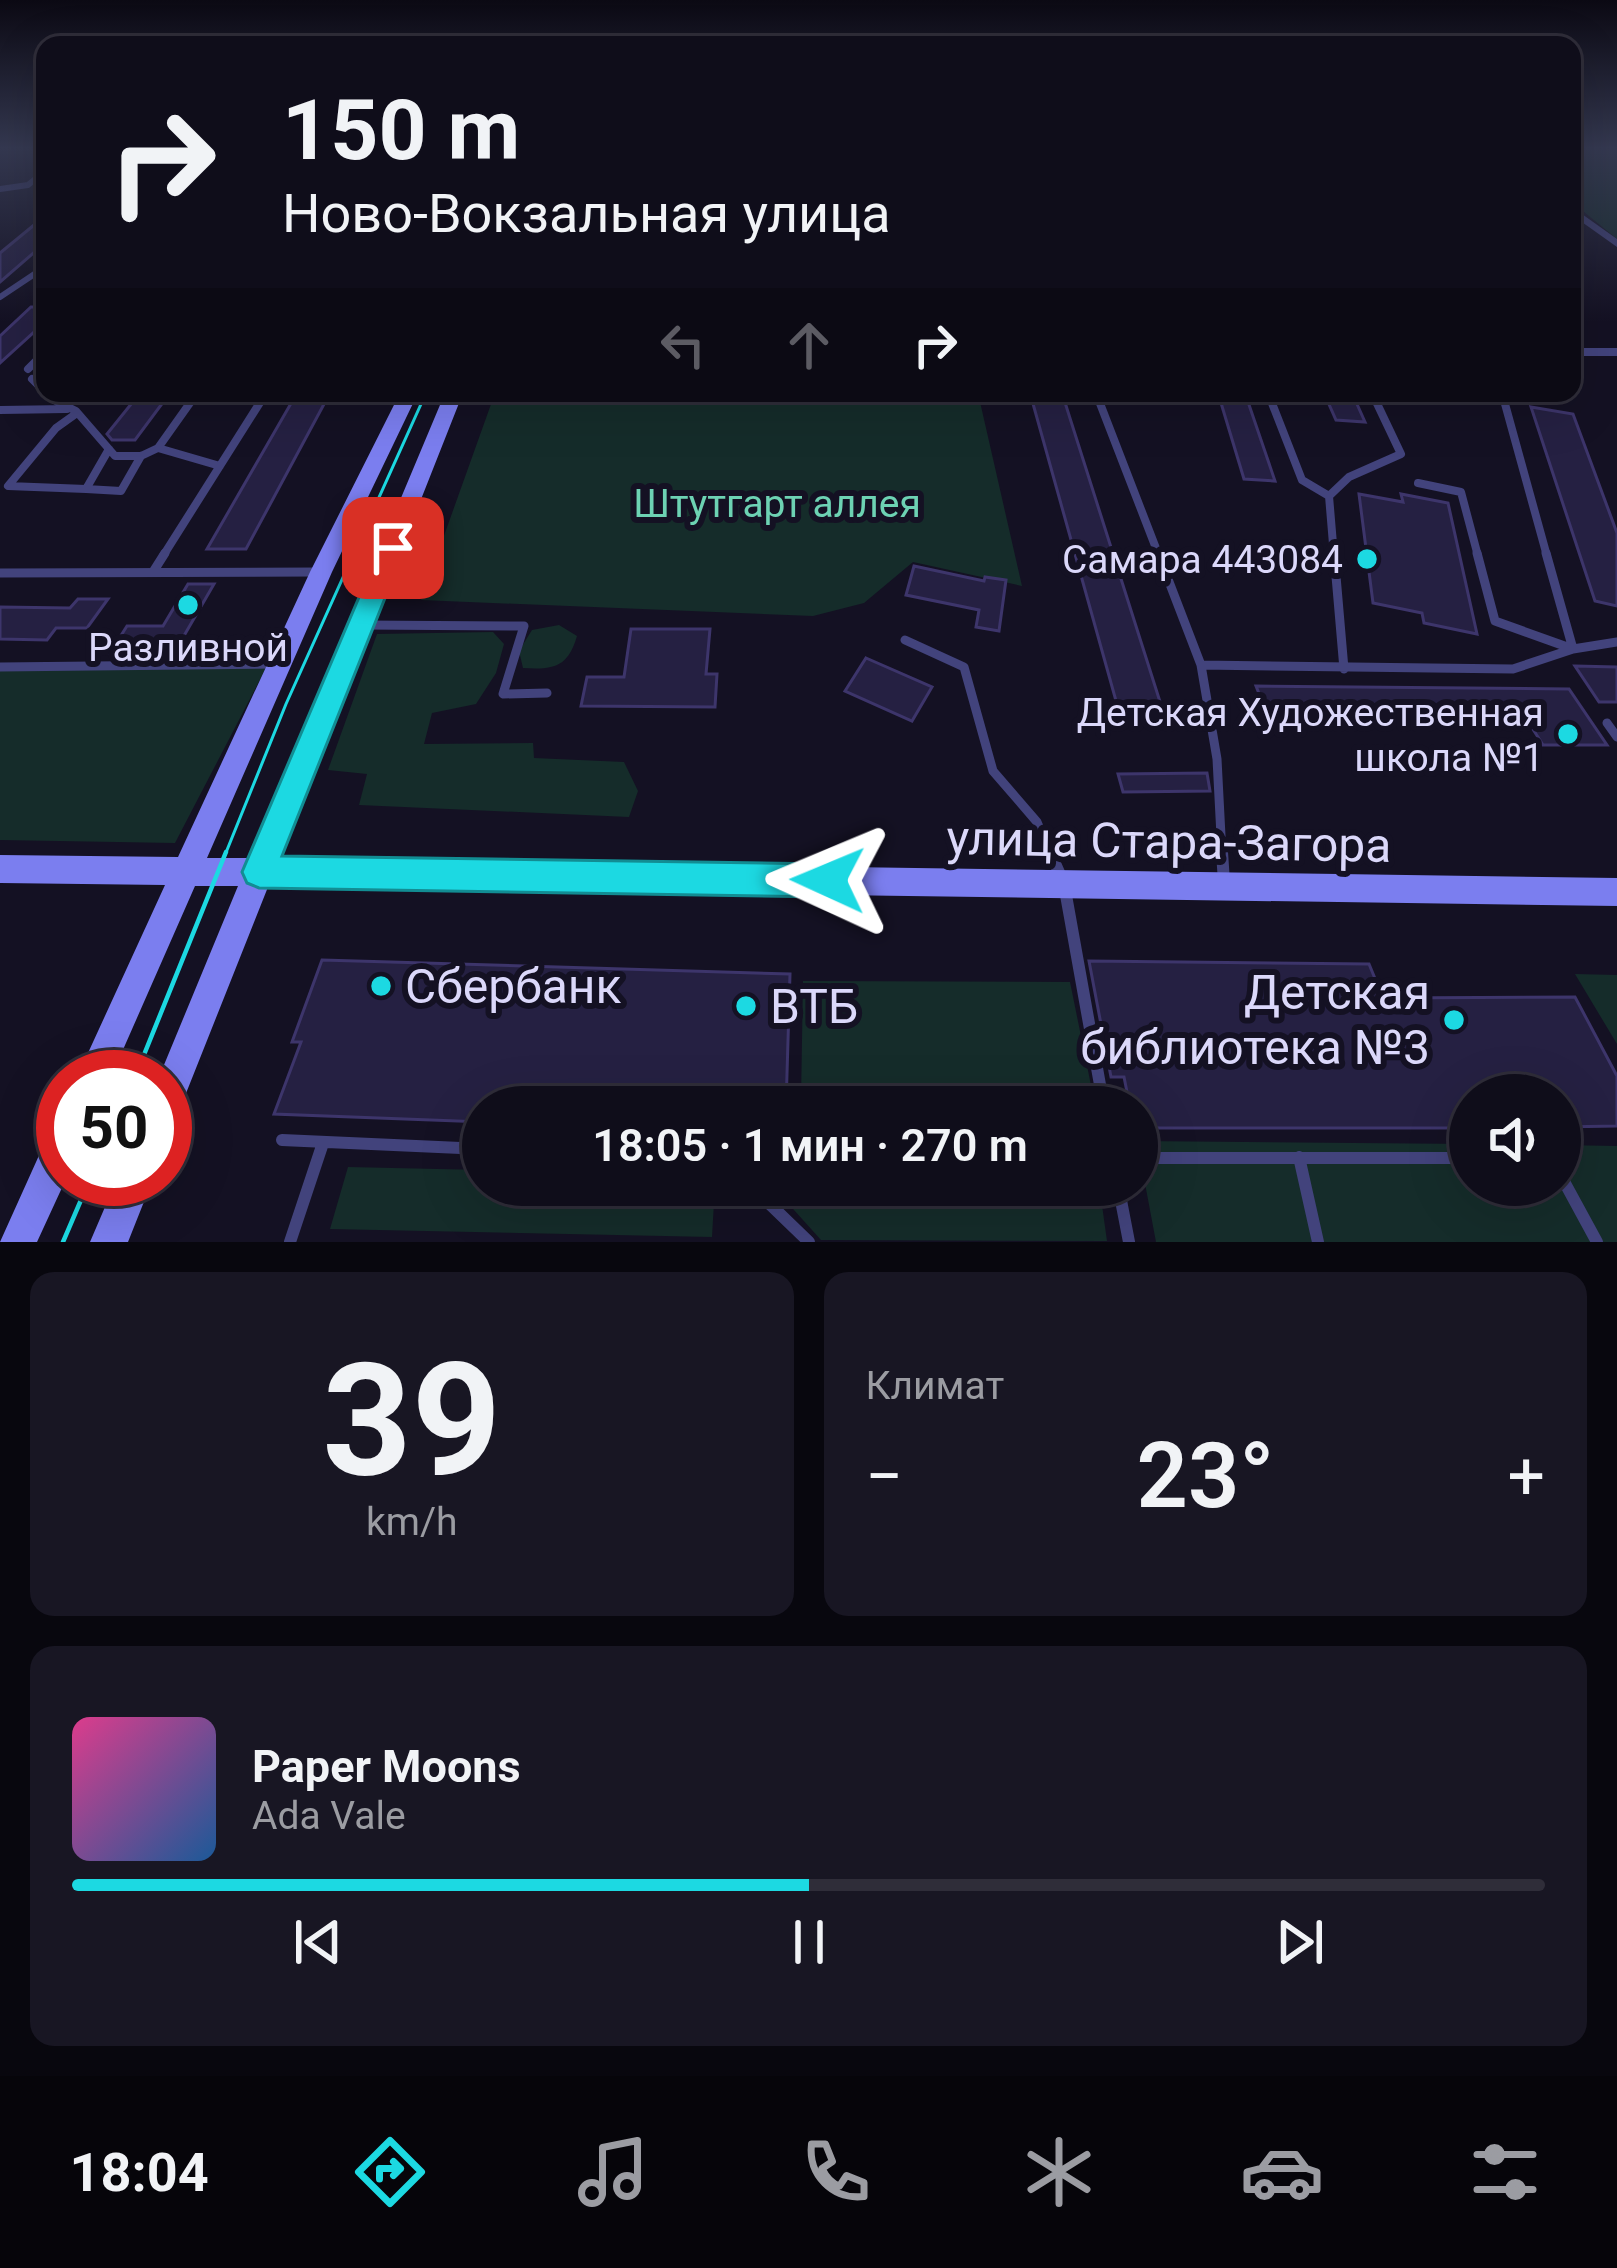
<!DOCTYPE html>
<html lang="ru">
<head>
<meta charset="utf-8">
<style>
	body { margin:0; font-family:Roboto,sans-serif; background:#181623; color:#f1f3f6; height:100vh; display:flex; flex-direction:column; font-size:45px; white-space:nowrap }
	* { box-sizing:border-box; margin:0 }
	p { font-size:39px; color:#9b9ca2 }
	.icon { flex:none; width:66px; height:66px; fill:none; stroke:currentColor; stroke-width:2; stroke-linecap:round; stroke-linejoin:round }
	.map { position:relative; height:1242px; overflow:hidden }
	.sheet { display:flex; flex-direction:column; gap:30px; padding:30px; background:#08070e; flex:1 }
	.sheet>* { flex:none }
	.hud { position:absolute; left:36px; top:36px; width:1545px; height:366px; border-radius:24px; box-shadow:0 12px 48px #0002,0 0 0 3px #2f2d39; background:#0f0d1a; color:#f1f3f6; overflow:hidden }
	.fabs { position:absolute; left:1449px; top:1074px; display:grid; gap:24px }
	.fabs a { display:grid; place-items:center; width:132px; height:132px; border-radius:50%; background:#0f0d1a; box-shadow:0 12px 48px #0002,0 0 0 3px #2f2d39; font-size:60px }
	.speed { position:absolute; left:36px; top:1050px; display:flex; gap:24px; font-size:60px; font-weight:700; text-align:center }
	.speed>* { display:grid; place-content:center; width:156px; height:156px; border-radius:50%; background:#0f0d1a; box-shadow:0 12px 48px #0002,0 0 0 3px #2f2d39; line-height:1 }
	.speed .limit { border:18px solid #d22; background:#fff; color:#111 }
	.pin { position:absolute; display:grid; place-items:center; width:102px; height:102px; color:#fff; margin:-51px; border-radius:24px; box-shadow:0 6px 18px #0006 }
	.me { position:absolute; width:132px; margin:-66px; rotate:271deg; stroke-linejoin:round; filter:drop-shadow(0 0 9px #0008) }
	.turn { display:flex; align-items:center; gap:42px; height:252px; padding:0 48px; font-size:54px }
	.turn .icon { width:156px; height:156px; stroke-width:2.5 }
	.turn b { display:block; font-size:84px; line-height:102px }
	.lanes { display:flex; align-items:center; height:114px; padding:0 48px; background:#0003; justify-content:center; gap:60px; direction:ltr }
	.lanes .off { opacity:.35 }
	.big { font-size:90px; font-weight:600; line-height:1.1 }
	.sheet .tile { flex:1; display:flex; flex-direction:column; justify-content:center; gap:18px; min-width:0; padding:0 42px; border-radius:24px; background:#181623 }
	.sheet .dial { align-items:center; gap:0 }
	.dial b { font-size:156px; line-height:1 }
	.song { display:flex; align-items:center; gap:36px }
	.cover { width:144px; height:144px; border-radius:18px; background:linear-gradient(135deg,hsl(330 70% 55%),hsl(210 70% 35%)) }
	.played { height:12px; border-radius:6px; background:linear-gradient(90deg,#1cd9e2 50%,#2f2d39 50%) }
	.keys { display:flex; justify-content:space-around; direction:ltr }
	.heat { display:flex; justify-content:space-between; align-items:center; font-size:66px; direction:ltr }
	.sheet .tiles { flex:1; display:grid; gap:30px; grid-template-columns:1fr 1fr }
	.tile:last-child { grid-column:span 2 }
	.trip { position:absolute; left:462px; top:1086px; width:696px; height:120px; border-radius:60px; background:#0f0d1a; box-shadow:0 12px 48px #0002,0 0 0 3px #2f2d39; font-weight:600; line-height:120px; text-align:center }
	.menu { display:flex; height:192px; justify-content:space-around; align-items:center; background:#06050a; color:#9b9ca2 }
	.menu .icon { width:84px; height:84px }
	.menu .selected { color:#1cd9e2 }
	.menu b { font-size:54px; color:#f1f3f6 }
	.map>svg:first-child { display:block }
	.green { fill:#152c2a }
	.building { fill:#252042; stroke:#3d356b; stroke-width:3 }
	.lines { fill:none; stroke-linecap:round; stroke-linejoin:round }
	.lane-far3 { stroke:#42437c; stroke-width:6 }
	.lane-far2 { stroke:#42437c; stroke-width:8 }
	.lane-far1 { stroke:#42437c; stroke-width:9 }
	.lane { stroke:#42437c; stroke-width:12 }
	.street { fill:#42437c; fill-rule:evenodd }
	.secondary { fill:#7b7eef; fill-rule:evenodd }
	.tram-far1 { stroke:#1cd9e2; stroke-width:3 }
	.tram { stroke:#1cd9e2; stroke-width:4.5 }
	.route { fill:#1cd9e2; stroke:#128d93; stroke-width:3 }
	.poi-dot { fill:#1cd9e2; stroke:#141123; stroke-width:4.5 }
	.labels { text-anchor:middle; stroke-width:12; stroke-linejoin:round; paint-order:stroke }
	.park-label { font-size:39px; fill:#6dd2b3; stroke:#141123 }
	.poi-label { font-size:39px; fill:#dbd8fa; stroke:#141123; text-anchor:end }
	.near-street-label { font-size:48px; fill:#dbd8fa; stroke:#141123 }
	.near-poi-label { font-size:48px; fill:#dbd8fa; stroke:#141123; text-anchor:start }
</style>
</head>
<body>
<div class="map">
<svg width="1617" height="1242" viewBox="0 0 1617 1242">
	<rect width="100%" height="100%" fill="#141123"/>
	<path class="green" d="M1572,148H1617V239L1572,202Z
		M495,393H978L1022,586L913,562L864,603L813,616L421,600Z
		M559,625L577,636C568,667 554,670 523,668L519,651L532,630Z
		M493,632L504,644L496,673L476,704L432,713L424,744L533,743L534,758L624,762L638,791L629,817L359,805L367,774L328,770L377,634Z
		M0,665L266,668L175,843L0,840Z
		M1575,974L1617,975V1044Z
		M803,981L1070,982L1095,1105L1061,1098L801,1099Z
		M1137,1141L1470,1144V1185H1560V1145L1617,1146V1242H1156Z
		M348,1167L483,1170V1185H715L712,1237L330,1229Z
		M1101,1198L1107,1241L821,1240L785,1200Z"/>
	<path class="building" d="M45,216V243L0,282V253Z
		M31,307H45V322L0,363V336Z
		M140,393H170L135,440H112L107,434Z
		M297,393H330L246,549H207Z
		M1030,393H1062L1162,708H1118Z
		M1218,393H1245L1275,481L1244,479Z
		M1324,393H1352L1365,422L1336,420Z
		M1531,407L1573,414L1617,533V606L1595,601Z
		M1359,494L1403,502L1401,494L1448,503L1477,634L1424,623L1422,613L1373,603Z
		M914,566L984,581L985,577L1006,580L999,631L976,627L979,610L906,595Z
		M188,584H214L174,653H110L127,626H163Z
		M78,599H108L87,628H56L47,640L0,639V607L70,608Z
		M631,629H710L706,674H717L715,707L581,706L587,677H624Z
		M866,658L932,687L912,721L845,691Z
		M1575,666L1617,667V702H1599Z
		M1256,686L1569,689L1607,745H1543L1529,723L1270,721Z
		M1207,773L1210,791L1123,792L1118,774Z
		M322,960L790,974L786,1107H483V1122L274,1114L301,1042H292Z
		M1089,961L1369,964L1383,998L1575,997L1617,1076V1126L1560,1127V1095H1470V1128H1137V1107H1130L1124,1077H1111Z"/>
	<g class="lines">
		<path class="lane-far3" d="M0,189L28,185L45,171
			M0,297L45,267"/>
		<path class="lane-far2" d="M1572,352H1617
			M28,369L45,352
			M32,379L52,399L76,411L115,456H141L158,448
			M197,393L158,448L220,466
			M1096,393L1159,556
			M1268,393L1302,480L1329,496
			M1502,393L1547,556
			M1099,402L1119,393
			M0,410L67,409
			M77,413L56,428L8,486L86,489
			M109,449L86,489L121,491L141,456
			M1418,483L1461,492L1478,556
			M163,556L266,393
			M1334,556L1329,496L1349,477L1401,454L1372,393"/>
		<path class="lane-far1" d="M1158,553L1201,665L1217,759L1222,855
			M1334,553L1344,669
			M1477,553L1495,621L1573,649
			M1546,553L1573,649
			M153,572L165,553
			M0,573L318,572
			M362,625L524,626L503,694L547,693
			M905,640L964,667L993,771L1037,822L1051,855
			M1201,665L1513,669L1573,649L1617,642
			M0,667L276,664
			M1607,723L1617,737"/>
		<path class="lane" d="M1050,852L1064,884L1104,1107
			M1222,852L1224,882
			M282,1140L483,1149
			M1299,1157L1318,1242
			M1137,1158H1470
			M1560,1174L1597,1242
			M750,1185L809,1242
			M1118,1185L1129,1242
			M290,1242L323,1143"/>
		<path class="street" d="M1572,207L1617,239V247L1572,215Z"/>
		<path class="secondary" d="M400,393H418L332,572L207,858H250L445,393H463L279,859L1617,878V906L268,887L177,1116L165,1121V1077H159L238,886H195L111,1077H77L165,885L0,883V855L178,857L310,572Z
			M63,1126L66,1179L37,1242H0L50,1131Z
			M117,1179H153L128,1242H90Z"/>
		<path class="tram-far1" d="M225,855L286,704L426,393"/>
		<path class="tram" d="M135,1077L226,852
			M63,1242L90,1179"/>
	</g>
	<linearGradient id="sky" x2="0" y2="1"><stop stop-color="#0b0913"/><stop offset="0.46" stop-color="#343850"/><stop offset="1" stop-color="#343850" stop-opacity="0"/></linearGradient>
	<rect width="1617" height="322" fill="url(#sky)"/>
	<path class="route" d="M393,538L405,548L282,856L828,864L840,869L845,880L840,892L828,897L259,888L247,883L242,872L380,548Z"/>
	<g class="poi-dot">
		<circle cx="1367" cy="559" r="12"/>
		<circle cx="188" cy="605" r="12"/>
		<circle cx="1568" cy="734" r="12"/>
		<circle cx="381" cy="986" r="12"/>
		<circle cx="746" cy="1006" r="12"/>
		<circle cx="1454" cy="1020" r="12"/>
	</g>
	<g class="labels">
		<g class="park-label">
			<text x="777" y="517">Штутгарт аллея</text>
		</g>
		<g class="poi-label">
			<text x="1343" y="573">Самара 443084</text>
			<text x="188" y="661" text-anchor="middle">Разливной</text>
			<text x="1544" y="726">Детская Художественная<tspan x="1544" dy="45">школа №1</tspan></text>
		</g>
		<g class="near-street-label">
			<text transform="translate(1169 841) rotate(1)" y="17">улица Стара-Загора</text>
		</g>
		<g class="near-poi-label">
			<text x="405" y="1003">Сбербанк</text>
			<text x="1430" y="1009" text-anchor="end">Детская<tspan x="1430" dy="55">библиотека №3</tspan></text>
			<text x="770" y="1023">ВТБ</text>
		</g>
	</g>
</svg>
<div class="fabs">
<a><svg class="icon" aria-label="sound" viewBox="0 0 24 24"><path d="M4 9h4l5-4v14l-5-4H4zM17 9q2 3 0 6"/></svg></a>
</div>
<div class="speed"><div class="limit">50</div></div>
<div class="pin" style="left:393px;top:548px;background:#d93025"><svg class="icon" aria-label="arrive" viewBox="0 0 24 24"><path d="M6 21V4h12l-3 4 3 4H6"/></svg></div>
<svg class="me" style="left:828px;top:880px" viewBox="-20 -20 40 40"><path d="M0-17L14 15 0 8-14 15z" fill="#1cd9e2" stroke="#fff" stroke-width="4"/></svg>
<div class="trip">18:05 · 1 мин · 270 m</div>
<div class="hud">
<div class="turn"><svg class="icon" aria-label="right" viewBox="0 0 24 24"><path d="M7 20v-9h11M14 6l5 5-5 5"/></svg><div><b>150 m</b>Ново-Вокзальная улица</div></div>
<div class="lanes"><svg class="icon off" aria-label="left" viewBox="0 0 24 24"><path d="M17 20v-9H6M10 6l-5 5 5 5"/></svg><svg class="icon off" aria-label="ahead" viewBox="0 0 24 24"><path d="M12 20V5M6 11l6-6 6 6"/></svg><svg class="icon" aria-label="right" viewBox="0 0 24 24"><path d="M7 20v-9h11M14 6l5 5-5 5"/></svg></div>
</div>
</div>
<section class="sheet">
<div class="tiles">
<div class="tile dial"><b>39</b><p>km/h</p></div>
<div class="tile"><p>Климат</p>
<div class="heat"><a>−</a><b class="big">23°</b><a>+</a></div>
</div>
<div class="tile">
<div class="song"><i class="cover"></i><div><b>Paper Moons</b><p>Ada Vale</p></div></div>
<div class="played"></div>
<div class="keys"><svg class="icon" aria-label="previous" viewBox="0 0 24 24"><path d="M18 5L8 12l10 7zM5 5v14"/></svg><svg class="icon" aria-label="pause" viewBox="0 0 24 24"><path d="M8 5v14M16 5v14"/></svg><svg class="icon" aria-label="next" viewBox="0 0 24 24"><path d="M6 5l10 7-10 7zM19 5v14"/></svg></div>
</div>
</div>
</section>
<nav class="menu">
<b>18:04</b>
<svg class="icon selected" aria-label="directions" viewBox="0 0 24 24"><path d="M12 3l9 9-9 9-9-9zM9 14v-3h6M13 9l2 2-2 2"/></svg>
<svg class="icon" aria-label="music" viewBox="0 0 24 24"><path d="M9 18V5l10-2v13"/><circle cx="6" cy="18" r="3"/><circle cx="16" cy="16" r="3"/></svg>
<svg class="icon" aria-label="phone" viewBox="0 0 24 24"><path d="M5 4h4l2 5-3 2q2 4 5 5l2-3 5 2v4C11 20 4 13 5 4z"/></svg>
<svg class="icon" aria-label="climate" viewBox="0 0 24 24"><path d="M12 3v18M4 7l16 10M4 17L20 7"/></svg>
<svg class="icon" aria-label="car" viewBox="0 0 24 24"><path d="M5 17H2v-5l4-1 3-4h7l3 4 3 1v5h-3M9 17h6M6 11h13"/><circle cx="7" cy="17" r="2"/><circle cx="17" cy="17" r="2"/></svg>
<svg class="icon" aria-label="filters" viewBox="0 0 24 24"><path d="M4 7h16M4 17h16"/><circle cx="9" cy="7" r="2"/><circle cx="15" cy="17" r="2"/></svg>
</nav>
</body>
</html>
